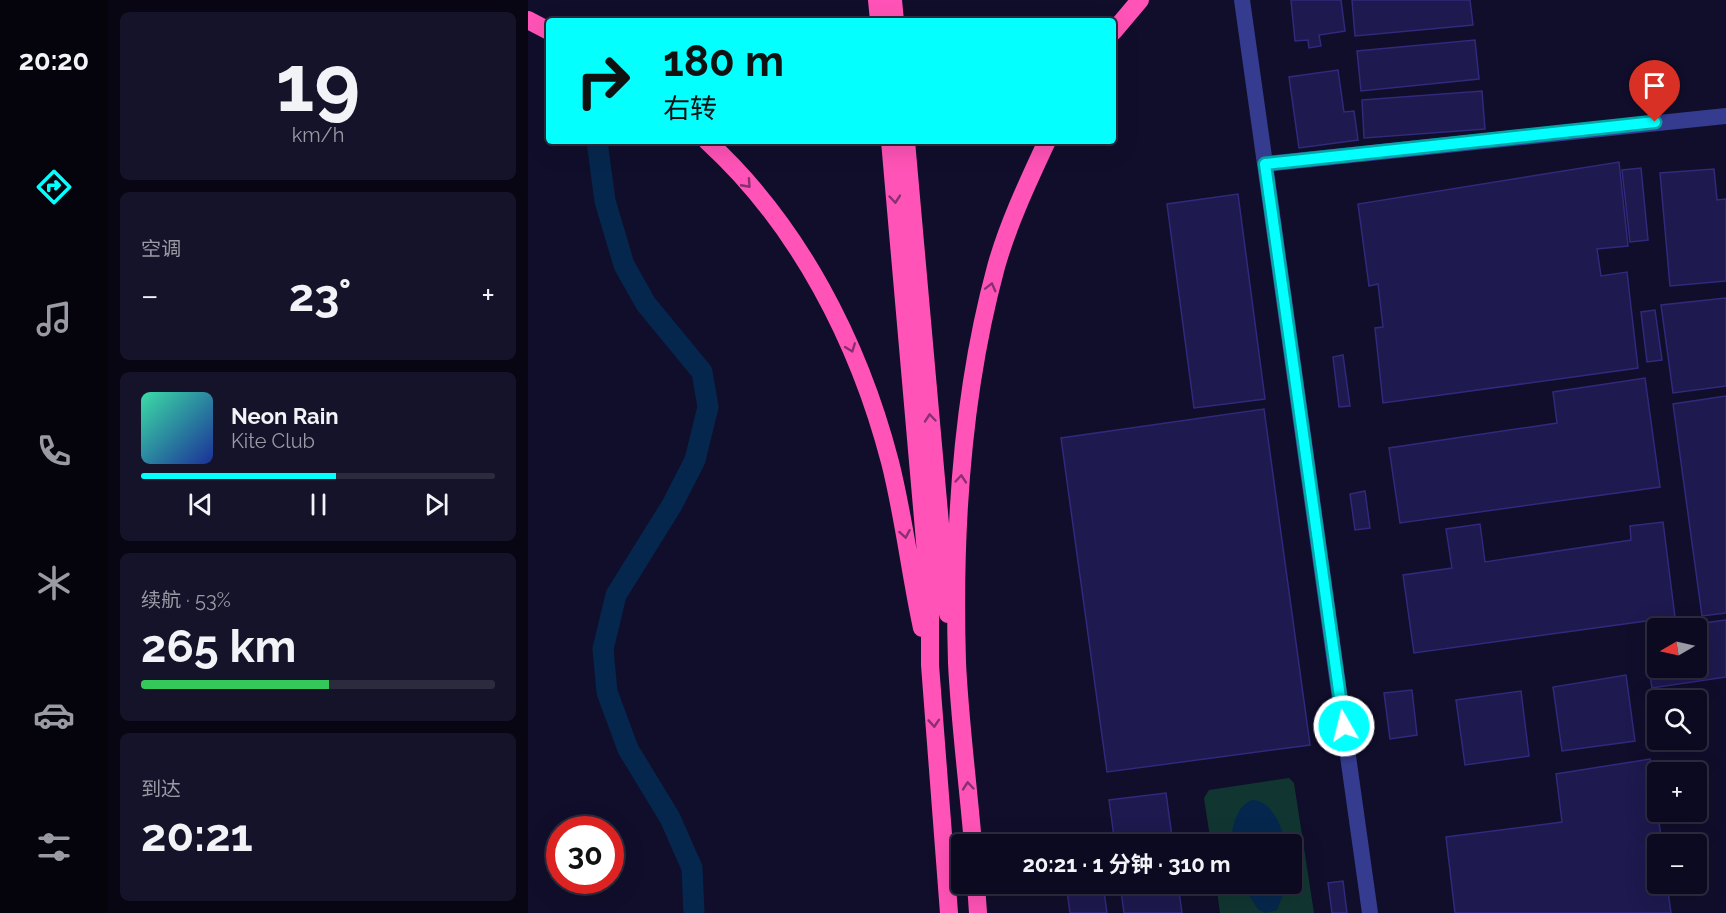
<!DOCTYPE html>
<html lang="zh">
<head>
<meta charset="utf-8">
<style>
	body { margin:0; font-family:Raleway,"Noto Sans SC",sans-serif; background:#151329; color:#f1f3f6; height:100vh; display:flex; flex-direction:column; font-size:22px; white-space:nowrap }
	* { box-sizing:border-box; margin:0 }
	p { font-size:20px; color:#9a9aa5 }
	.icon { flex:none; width:33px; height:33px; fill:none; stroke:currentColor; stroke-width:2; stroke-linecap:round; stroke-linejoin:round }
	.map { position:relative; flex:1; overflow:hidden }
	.sheet { display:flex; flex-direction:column; gap:12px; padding:12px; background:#070612; width:420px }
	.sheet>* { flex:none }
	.guide { position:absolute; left:18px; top:18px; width:570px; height:126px; border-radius:6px; box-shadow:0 6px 24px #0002,0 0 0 2px #2c2b3e; background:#04ffff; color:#111; overflow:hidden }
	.needle { width:39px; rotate:261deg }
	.fabs { position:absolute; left:1119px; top:618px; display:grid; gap:12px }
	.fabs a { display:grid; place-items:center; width:60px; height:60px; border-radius:6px; background:#0c0a20; box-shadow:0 6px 24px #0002,0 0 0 2px #2c2b3e; font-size:30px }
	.speed { position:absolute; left:18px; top:816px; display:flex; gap:12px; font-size:30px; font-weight:700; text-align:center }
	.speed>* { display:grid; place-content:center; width:78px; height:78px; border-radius:50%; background:#0c0a20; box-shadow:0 6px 24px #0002,0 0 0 2px #2c2b3e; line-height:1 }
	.speed .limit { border:9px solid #d22; background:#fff; color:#111 }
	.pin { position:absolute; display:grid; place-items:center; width:51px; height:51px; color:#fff; margin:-62px -26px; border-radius:50% 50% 50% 0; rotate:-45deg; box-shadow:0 0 6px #0007 }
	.pin .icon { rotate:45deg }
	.me { position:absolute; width:66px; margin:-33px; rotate:352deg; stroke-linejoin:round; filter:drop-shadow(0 0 4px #0008) }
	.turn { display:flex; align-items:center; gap:21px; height:126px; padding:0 18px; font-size:27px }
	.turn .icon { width:78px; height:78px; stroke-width:2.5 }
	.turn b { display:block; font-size:42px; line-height:51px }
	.big { font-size:45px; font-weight:700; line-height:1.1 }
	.sheet .tile { flex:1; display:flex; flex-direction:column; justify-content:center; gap:9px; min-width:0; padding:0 21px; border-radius:9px; background:#151329 }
	.sheet .dial { align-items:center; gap:0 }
	.dial b { font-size:78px; line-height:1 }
	.song { display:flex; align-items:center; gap:18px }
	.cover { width:72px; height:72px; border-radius:9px; background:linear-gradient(135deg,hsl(160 70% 55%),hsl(230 70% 35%)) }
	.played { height:6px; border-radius:3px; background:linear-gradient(90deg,#04ffff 55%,#2c2b3e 55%) }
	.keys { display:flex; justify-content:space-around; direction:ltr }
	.heat { display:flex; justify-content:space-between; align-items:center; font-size:33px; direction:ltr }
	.charge { height:9px; border-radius:4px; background:linear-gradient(90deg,#34c759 53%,#2c2b3e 0) }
	.trip { position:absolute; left:423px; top:834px; width:351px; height:60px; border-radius:6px; background:#0c0a20; box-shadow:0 6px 24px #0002,0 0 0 2px #2c2b3e; font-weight:700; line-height:60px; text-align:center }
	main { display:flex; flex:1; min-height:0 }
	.menu { display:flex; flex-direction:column; width:108px; justify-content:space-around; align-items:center; background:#05040d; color:#9a9aa5 }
	.menu .icon { width:42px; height:42px }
	.menu .selected { color:#04ffff }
	.menu b { font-size:27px; color:#f1f3f6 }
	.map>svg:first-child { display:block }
	.green { fill:#113631 }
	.water { fill:#06274d }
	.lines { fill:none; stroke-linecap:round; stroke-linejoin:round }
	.canal { stroke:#06274d; stroke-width:21 }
	.building { fill:#1e194e; stroke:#31297c; stroke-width:1.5 }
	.minor { stroke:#353b8e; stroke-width:16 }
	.motorway { stroke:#ff53b7; stroke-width:18 }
	.oneway { stroke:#883071 }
	.route-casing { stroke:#03a6a6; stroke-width:15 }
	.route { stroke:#04ffff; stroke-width:10 }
</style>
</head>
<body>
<main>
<nav class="menu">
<b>20:20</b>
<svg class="icon selected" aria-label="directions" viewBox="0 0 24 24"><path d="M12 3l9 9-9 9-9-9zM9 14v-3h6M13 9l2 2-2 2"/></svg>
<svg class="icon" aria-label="music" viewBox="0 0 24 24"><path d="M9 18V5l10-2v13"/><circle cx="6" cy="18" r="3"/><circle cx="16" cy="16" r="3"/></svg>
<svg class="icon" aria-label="phone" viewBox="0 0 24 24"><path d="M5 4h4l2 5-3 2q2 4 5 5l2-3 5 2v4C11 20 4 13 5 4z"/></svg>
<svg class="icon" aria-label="climate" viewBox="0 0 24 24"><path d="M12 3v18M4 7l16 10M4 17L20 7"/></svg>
<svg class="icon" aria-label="car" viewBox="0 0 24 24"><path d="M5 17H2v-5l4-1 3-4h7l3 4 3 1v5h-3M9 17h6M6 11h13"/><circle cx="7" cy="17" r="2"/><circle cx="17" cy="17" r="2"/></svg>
<svg class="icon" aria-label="filters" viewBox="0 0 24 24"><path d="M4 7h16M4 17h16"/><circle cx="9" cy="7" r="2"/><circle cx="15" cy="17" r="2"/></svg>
</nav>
<section class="sheet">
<div class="tile dial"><b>19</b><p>km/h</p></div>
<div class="tile"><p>空调</p>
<div class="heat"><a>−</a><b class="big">23°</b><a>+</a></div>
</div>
<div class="tile">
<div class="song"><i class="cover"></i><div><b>Neon Rain</b><p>Kite Club</p></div></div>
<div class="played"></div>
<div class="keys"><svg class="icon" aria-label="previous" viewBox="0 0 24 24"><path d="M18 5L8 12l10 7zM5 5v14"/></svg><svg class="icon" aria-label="pause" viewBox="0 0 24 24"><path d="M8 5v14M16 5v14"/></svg><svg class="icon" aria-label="next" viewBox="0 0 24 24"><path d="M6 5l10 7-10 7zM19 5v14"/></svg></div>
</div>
<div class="tile"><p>续航 · 53%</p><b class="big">265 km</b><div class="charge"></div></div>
<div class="tile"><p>到达</p><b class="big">20:21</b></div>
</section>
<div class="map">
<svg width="1198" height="913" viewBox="0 0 1198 913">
	<rect width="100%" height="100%" fill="#100e2b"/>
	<path class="green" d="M761,778L766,783L786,913H692L688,884H764V844H683L676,798L681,790Z"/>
	<path class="water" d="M724,800C744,800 754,827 758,844H703C704,828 707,807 724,800Z
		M713,884H759L749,910L737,913L730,909Z"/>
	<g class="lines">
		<path class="canal" d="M69,141L77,201L96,265L118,304L174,372L180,407L167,460L144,505L88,595L75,649L79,692L100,749L142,818L164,868L166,913"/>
	</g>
	<path class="building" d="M763,0H813L817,31L791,35L793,46L781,48L780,40L767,41Z
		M824,0H942L945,25L827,36Z
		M947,40L951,79L833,91L829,51Z
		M810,70L816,112L826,111L830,140L771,148L761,77Z
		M954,91L957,129L836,138L834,100Z
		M1091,162L1100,246L1069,249L1073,276L1099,272L1110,368L855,403L847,328L855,327L850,284L841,286L830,204Z
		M1113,168L1120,240L1102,242L1094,170Z
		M1186,169L1189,200L1198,199V281L1142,286L1132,173Z
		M710,194L737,399L666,408L639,204Z
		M1198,298V386L1145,393L1133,305Z
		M1127,310L1134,360L1119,362L1113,312Z
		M815,355L822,406L811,407L805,357Z
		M1117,378L1132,487L872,523L861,448L1029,423L1025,392Z
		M1198,396V613L1174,616L1145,404Z
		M736,409L782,745L579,772L533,438Z
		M837,491L842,528L827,530L822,494Z
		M1135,522L1147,617L886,653L875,575L924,568L918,529L952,524L957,562L1103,540L1102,526Z
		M1198,620V677L1124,688L1119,657L1130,655V668H1168V647H1172L1169,624Z
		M1098,675L1107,741L1034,751L1025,687Z
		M884,690L889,735L862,739L856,693Z
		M993,691L1001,756L937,765L928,700Z
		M1122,759L1134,844H1130V884H1139L1143,913H927L918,837L1034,822L1028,774Z
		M638,793L645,844H587L581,800Z
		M815,881L819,913H804L800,883Z
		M538,884H575L579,913H542Z
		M592,884H650L654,913H596Z"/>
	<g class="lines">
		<path class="minor" d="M714,0L842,913
			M737,164L1198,116"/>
		<path class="motorway" d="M349,0L351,21
			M365,0L367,21
			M0,20L21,31
			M585,32L612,0
			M179,141C271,225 331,343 362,462C376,517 382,573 394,628
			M362,141L402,599V665L421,913
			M378,141L420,614
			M445,844C440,784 432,724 429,663C425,531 433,396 468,267C480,224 500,182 519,141
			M448,884L450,913"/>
	</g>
	<defs><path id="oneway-chevron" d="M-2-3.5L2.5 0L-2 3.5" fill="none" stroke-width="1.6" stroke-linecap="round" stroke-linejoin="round" transform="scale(1.5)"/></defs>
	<g class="oneway">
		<use href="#oneway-chevron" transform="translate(219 184) rotate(48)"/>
		<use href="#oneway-chevron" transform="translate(367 199) rotate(85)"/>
		<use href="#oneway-chevron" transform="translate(463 287) rotate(-76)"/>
		<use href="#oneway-chevron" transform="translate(323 348) rotate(69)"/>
		<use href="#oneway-chevron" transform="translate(402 418) rotate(-95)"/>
		<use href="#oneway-chevron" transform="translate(433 479) rotate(-85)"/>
		<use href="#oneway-chevron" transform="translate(377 534) rotate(80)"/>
		<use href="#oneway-chevron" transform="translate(406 723) rotate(86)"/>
		<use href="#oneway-chevron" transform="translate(440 786) rotate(-95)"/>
	</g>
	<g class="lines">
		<g class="route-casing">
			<path id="route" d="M816,726L737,164L1127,122"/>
		</g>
		<use href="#route" class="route"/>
	</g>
</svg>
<div class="fabs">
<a><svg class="needle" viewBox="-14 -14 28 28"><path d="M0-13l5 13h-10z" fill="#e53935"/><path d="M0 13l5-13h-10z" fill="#9a9aa5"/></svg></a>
<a><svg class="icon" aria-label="search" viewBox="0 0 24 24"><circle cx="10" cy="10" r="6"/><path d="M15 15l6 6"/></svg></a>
<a>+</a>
<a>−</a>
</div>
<div class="speed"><div class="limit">30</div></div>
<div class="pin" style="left:1127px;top:122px;background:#d93025"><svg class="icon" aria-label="arrive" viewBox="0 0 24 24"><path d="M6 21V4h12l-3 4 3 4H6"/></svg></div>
<svg class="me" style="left:816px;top:726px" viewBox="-20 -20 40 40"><circle r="17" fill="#04ffff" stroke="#fff" stroke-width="3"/><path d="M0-11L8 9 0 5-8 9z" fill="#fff"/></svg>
<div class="trip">20:21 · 1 分钟 · 310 m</div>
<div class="guide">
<div class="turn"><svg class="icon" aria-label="right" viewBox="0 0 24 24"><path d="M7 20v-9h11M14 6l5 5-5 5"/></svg><div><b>180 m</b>右转</div></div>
</div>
</div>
</main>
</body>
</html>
